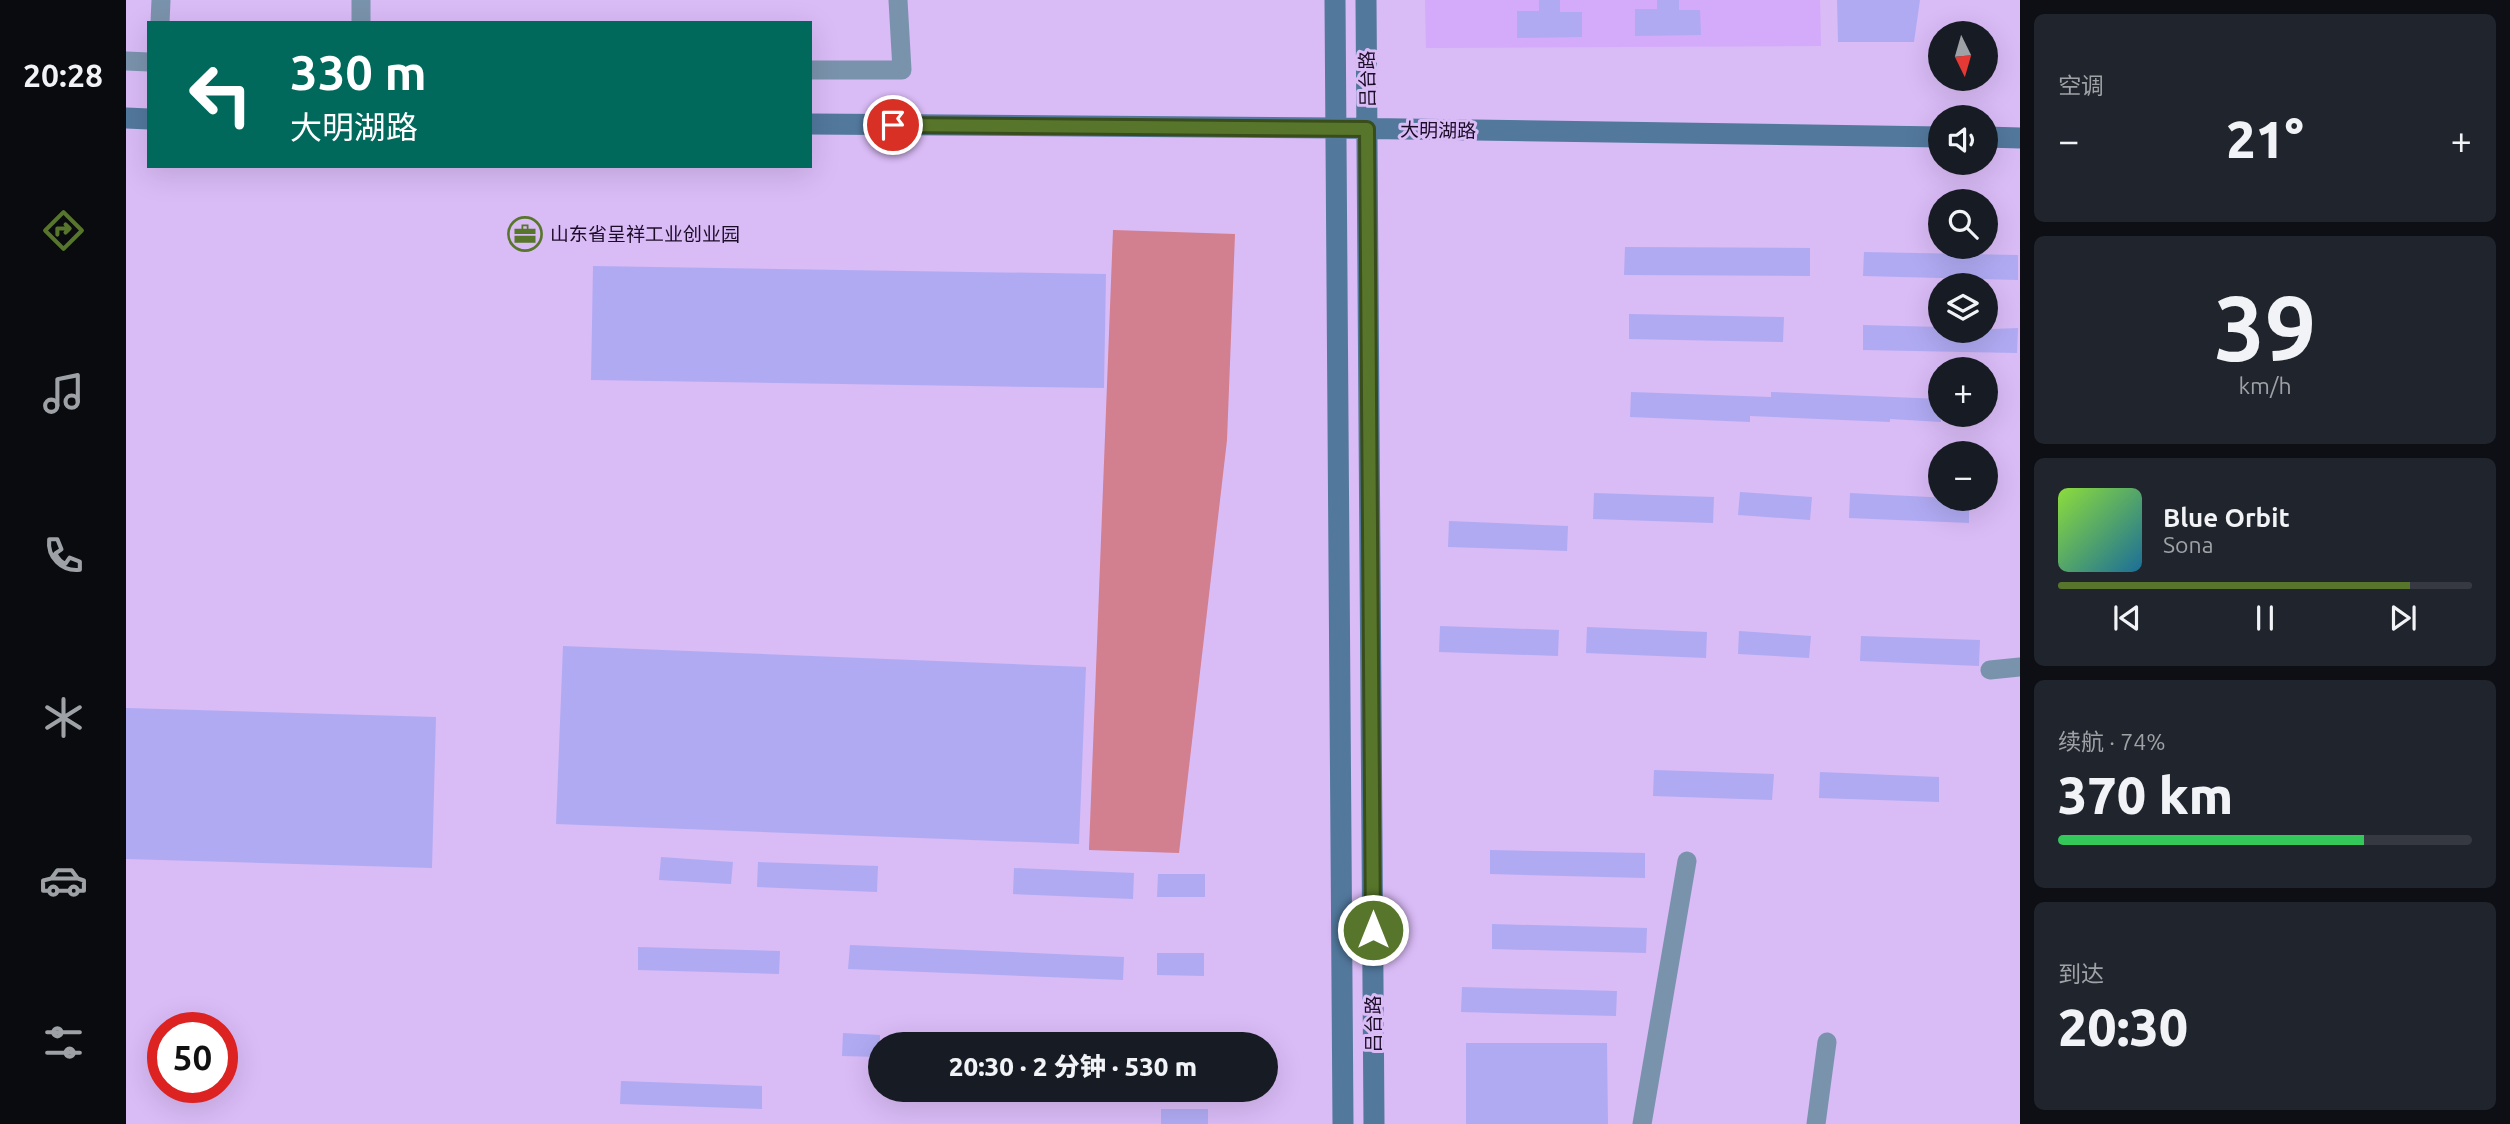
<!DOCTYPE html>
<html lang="zh">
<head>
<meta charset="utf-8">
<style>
	body { margin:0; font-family:Ubuntu,"Noto Sans SC",sans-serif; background:#20242c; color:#f1f3f6; height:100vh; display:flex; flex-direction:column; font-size:26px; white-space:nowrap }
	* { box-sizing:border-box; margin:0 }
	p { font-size:23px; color:#9ea1a6 }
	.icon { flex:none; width:38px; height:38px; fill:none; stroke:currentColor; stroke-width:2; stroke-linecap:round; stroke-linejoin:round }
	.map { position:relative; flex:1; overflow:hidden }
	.side { display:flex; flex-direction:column; gap:14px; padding:14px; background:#0d0f14; width:490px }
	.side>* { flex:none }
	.hud { position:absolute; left:21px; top:21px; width:665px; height:147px; border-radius:0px; box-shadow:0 7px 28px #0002; background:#00695c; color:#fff; overflow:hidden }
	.needle { width:46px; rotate:175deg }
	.buttons { position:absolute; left:1802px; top:21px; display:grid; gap:14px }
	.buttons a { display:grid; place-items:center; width:70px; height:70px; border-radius:50%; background:#171b24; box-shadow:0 7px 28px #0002; font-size:35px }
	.speed { position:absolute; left:21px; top:1012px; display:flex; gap:14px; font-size:35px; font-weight:700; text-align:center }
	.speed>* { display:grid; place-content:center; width:91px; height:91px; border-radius:50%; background:#171b24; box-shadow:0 7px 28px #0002; line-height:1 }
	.speed .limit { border:10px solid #d22; background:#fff; color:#111 }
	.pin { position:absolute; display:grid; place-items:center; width:60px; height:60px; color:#fff; margin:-30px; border:4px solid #fff; border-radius:50%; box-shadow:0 2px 7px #0007 }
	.me { position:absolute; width:77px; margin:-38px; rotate:0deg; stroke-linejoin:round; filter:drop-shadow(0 0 5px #0008) }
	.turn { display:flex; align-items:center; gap:24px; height:147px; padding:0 28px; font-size:32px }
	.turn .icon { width:91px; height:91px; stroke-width:2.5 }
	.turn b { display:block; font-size:49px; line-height:60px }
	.big { font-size:52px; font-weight:800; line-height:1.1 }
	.side .widget { flex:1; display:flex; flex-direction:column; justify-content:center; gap:10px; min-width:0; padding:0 24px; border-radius:10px; background:#20242c }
	.side .dial { align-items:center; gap:0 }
	.dial b { font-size:91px; line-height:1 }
	.song { display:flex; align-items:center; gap:21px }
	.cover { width:84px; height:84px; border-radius:10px; background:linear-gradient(135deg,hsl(90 70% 55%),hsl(200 70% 35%)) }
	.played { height:7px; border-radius:4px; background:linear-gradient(90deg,#58762b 85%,#363941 85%) }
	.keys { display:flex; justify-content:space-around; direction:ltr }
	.heat { display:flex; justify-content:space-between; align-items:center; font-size:38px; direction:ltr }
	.charge { height:10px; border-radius:5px; background:linear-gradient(90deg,#34c759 74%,#363941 0) }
	.trip { position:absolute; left:742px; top:1032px; width:410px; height:70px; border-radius:35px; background:#171b24; box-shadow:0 7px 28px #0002; font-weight:800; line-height:70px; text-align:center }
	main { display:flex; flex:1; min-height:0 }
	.tabs { display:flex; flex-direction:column; width:126px; justify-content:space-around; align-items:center; background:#090b0e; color:#9ea1a6 }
	.tabs .icon { width:49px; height:49px }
	.tabs .active { color:#58762b }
	.tabs b { font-size:32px; color:#f1f3f6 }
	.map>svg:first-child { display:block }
	.built { fill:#d4aafa }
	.forest { fill:#d27f8f }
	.building { fill:#b0aaf3 }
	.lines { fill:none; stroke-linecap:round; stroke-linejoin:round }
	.street { stroke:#7a93ac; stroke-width:19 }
	.secondary { stroke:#52789c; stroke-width:21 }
	.route-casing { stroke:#394d1c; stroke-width:18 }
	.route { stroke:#58762b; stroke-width:12 }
	.labels { text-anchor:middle; stroke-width:6; stroke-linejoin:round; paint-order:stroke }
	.street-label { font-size:19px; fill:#1b0c27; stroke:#d9bbf6 }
	.poi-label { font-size:19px; fill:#1b0c27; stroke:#d9bbf6; text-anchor:start }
</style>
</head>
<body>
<main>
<nav class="tabs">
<b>20:28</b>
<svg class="icon active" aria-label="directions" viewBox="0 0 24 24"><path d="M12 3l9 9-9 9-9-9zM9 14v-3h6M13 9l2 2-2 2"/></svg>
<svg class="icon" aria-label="music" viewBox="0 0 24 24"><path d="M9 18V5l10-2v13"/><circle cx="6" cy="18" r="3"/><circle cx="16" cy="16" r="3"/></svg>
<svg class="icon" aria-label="phone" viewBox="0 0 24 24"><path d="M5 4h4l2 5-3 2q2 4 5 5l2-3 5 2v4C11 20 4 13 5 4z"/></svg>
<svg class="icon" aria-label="climate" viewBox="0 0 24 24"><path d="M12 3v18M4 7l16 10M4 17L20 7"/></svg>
<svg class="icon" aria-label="car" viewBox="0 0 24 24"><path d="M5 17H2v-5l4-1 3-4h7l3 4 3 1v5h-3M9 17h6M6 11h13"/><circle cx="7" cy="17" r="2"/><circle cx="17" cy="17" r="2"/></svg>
<svg class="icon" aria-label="filters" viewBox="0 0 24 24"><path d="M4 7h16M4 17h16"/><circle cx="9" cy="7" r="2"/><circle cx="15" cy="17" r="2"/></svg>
</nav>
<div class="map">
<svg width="1894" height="1124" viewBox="0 0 1894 1124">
	<rect width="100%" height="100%" fill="#d9bbf6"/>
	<path class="built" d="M1299,0H1694L1695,46L1300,48Z"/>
	<path class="forest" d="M987,230L1109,234L1101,440L1053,853L963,850Z"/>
	<path class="building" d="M1413,0H1434V12H1456V37L1391,38V11H1413Z
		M1531,0H1553V10H1574L1575,35L1509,36V9H1531Z
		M1711,0H1794L1788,42H1712Z
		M1499,247L1684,248V276L1498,275Z
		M1738,252L1892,255V280L1737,276Z
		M467,266L980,274L978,388L465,380Z
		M1503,314L1658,317L1657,342L1503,339Z
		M1737,325L1815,327V331L1892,328L1891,353L1737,350Z
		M1505,392L1645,397V392L1815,399V422L1764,419V422L1624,416V422L1504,417Z
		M1614,492L1686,497L1684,520L1612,515Z
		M1468,493L1588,497L1587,523L1467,519Z
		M1724,493L1843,499V523L1723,518Z
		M1323,521L1442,526L1441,551L1322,547Z
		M1314,626L1433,630L1432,656L1313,652Z
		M1461,627L1581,632L1580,658L1460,653Z
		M1613,631L1685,636L1683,658L1612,654Z
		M1735,636L1854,640L1853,664V666L1734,661Z
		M437,646L960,667L953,844L430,824Z
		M0,708L310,717L306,868L0,859Z
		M1528,770L1648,774L1646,800L1527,796Z
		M1694,772L1813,777V802L1693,798Z
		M1364,850L1519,853V878L1364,874Z
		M535,857L607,862L605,884L533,880Z
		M632,862L752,866L751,892L631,887Z
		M888,868L1008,873L1007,899L887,894Z
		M1032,874H1079V897H1031Z
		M1366,924L1521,928L1520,953L1366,949Z
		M724,945L998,957L997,980L722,969Z
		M512,947L654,951L653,974L512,970Z
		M1031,953H1078V976L1031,975Z
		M1336,987L1491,991L1490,1016L1335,1012Z
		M717,1033L754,1035V1057L716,1056Z
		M1340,1043H1481L1482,1124H1340Z
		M495,1081L636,1086V1109L494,1104Z
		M1035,1109H1082V1124H1035Z"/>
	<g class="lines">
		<path class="street" d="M34,23L35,0
			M235,23V0
			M0,61L23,62
			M684,70H776L772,0
			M1864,670L1894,667
			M1516,1124L1561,861
			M1690,1124L1701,1042"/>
		<path class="secondary" d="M1209,0L1217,1124
			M1240,0L1248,1124
			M0,118L23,119
			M684,124L1210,128L1815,137
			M1860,137L1894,138"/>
	</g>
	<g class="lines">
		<g class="route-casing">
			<path id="route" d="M767,125L1241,129L1247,930"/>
		</g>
		<use href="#route" class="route"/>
	</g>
	<defs>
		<g id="office-ring" transform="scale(1.75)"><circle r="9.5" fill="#d9bbf6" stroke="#58762b" stroke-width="1.5"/><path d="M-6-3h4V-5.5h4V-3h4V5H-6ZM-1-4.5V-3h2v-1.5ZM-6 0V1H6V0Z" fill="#58762b"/></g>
	</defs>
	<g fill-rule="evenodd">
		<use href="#office-ring" x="399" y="234"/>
	</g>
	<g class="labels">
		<g class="street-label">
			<text transform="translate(1241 79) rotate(-91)" y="7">吕台路</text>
			<text transform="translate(1312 130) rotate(1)" y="7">大明湖路</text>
			<text transform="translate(1247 1024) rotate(-90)" y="7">吕台路</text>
		</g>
		<g class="poi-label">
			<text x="424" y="241">山东省呈祥工业创业园</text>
		</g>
	</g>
</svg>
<div class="buttons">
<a><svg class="needle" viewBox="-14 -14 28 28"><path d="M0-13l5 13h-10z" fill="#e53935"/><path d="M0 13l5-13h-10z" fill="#9ea1a6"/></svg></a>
<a><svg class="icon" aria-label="sound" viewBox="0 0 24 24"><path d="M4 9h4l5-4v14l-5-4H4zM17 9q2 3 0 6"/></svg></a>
<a><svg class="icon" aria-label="search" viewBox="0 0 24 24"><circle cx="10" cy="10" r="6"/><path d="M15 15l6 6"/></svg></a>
<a><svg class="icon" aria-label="layers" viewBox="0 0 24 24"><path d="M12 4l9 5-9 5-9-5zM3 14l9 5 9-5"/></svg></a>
<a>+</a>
<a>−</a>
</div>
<div class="speed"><div class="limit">50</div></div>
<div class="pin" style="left:767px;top:125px;background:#d93025"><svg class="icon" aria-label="arrive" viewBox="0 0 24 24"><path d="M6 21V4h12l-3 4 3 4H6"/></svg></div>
<svg class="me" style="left:1247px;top:930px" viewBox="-20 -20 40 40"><circle r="17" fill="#58762b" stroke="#fff" stroke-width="3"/><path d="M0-11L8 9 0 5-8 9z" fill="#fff"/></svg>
<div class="trip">20:30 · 2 分钟 · 530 m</div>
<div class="hud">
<div class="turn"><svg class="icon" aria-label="left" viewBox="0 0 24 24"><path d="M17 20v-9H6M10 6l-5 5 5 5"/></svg><div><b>330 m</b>大明湖路</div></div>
</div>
</div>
<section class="side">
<div class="widget"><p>空调</p>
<div class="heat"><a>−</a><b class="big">21°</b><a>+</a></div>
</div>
<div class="widget dial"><b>39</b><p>km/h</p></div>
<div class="widget">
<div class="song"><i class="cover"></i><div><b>Blue Orbit</b><p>Sona</p></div></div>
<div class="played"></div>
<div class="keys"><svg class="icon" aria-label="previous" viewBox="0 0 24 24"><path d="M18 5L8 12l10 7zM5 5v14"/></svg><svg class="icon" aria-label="pause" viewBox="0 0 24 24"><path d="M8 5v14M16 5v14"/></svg><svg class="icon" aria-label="next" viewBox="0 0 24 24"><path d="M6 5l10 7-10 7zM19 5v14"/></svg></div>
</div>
<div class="widget"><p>续航 · 74%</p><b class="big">370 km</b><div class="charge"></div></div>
<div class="widget"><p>到达</p><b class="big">20:30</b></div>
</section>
</main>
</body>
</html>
